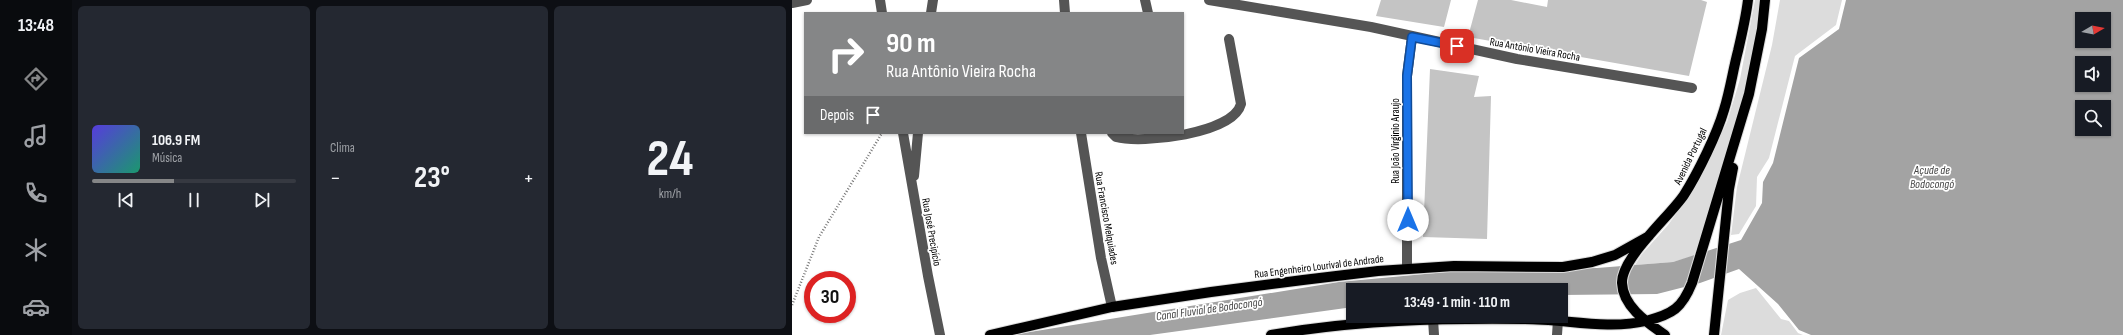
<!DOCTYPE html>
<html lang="pt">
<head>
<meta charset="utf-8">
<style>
	body { margin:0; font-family:"Sofia Sans Condensed",sans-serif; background:#242831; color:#f1f3f6; height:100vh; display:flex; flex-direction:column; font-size:15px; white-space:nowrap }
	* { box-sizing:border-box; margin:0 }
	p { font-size:13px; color:#9ea1a6 }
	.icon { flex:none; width:22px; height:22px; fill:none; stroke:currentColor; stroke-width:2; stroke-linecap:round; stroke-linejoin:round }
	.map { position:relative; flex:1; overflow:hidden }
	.side { display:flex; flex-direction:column; gap:6px; padding:6px; background:#0d0f14; width:720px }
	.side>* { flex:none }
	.top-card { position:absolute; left:12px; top:12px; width:380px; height:122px; border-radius:0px; box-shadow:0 1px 3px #0004; background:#858687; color:#fff; overflow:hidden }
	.needle { width:26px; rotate:80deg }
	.controls { position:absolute; left:1283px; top:12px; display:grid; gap:8px }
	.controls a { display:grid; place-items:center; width:36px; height:36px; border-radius:0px; background:#171b24; box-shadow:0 1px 3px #0004; font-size:20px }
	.speed { position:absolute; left:12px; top:271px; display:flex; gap:8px; font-size:20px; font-weight:700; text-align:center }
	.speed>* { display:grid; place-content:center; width:52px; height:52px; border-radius:50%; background:#171b24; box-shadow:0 1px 3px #0004; line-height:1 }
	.speed .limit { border:6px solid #d22; background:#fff; color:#111 }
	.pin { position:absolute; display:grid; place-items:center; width:34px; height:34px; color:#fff; margin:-17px; border-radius:8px; box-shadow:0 2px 6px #0006 }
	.me { position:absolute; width:44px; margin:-22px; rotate:0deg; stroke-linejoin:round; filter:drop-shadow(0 0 3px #0008) }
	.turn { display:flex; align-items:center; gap:14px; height:84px; padding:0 16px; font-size:18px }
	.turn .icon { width:52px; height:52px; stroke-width:2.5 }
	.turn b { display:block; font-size:28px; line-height:34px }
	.then { display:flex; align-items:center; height:38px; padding:0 16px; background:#0003; gap:8px; font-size:15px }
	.big { font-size:30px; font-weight:700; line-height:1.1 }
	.side .card { flex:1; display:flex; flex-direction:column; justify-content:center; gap:6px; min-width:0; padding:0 14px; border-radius:6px; background:#242831 }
	.side .dial { align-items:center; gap:0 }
	.dial b { font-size:52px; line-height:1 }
	.song { display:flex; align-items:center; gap:12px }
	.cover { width:48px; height:48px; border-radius:6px; background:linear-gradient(135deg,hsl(250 70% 55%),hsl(160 70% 35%)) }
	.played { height:4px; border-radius:2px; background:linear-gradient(90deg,#858687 40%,#363941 40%) }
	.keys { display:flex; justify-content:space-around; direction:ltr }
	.heat { display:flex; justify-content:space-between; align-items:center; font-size:22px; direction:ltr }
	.side .tiles { flex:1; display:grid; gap:6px; grid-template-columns:repeat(3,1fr) }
	.trip { position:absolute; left:554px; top:283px; width:222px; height:40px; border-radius:0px; background:#171b24; box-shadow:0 1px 3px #0004; font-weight:700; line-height:40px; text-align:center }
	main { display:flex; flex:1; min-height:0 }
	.menu { display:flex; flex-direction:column; width:72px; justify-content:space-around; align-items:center; background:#090b0e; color:#9ea1a6 }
	.menu .icon { width:28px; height:28px }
	.menu .on { color:#858687 }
	.menu b { font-size:18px; color:#f1f3f6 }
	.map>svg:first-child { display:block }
	.green { fill:#dcdcdc }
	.water { fill:#a3a3a3; fill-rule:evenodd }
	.building { fill:#c4c4c4 }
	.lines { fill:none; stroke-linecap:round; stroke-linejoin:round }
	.major-casing { stroke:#dbdbdb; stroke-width:12 }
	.path { stroke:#777; stroke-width:2.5; stroke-dasharray:1 2; stroke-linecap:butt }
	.minor { stroke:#555; stroke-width:10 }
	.major { stroke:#000; stroke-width:10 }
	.route-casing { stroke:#114b97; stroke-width:10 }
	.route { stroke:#1a73e8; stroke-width:7 }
	.labels { text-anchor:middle; stroke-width:3.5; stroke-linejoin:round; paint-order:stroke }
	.street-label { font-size:11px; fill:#000; stroke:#fff }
	.water-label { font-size:12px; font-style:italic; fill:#444; stroke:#fff }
</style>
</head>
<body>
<main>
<nav class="menu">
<b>13:48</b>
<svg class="icon on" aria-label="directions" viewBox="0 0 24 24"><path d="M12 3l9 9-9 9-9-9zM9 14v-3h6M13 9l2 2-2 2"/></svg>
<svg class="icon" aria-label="music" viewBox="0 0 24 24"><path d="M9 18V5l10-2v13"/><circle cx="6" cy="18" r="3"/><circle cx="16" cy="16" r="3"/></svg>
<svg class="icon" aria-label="phone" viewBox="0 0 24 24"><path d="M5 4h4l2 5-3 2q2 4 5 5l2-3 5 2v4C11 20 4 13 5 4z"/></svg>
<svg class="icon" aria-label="climate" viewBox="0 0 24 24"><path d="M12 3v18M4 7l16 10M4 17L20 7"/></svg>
<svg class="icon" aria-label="car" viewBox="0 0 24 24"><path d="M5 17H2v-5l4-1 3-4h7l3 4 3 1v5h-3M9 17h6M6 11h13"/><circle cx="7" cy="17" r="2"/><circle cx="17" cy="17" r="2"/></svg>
</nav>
<section class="side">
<div class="tiles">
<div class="card">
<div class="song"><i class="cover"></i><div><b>106.9 FM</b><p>Música</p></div></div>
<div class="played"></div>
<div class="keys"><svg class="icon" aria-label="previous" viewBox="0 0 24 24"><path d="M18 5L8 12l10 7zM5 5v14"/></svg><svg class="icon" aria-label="pause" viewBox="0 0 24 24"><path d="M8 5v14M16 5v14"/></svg><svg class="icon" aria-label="next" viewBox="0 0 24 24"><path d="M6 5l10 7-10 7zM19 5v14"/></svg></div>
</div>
<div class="card"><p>Clima</p>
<div class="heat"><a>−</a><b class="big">23°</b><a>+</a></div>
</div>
<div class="card dial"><b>24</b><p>km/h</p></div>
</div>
</section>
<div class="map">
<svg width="1331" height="335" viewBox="0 0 1331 335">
	<rect width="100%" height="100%" fill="#fff"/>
	<path class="green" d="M963,0H970L961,63L924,190L902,256L881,262L843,265L850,254L876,225L902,189L935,122L948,79Z
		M988,0H1050L1044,25L1003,56L977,158L965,177L964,206L947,234L939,235L945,187L980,45Z
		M964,288L989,319L997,321L1006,333L1011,335H929L936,300L948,293Z"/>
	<path class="water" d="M1054,0H1331V335H1019L1007,330L986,304L947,269L908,283L865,294L769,295V290H561V307L358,335H219L547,282L665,271L805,268L881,262L949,240L970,203L971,182L981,163L1007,58L1047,29ZM1290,19H1312V41H1290ZM1290,63H1312V85H1290ZM1290,107H1312V129H1290Z"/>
	<path class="building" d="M589,0H659L652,27L584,16Z
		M686,0H719L755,7L756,0H909L915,2L897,76L676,37Z
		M638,69L687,76L682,97L699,96L695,239L631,237Z"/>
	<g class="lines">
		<g class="major-casing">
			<path id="major" d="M198,335L320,307L419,292L511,280L586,271L662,266L771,267L800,262L823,255L857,236
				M479,335C563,320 649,318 733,319C773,319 815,330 854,321C881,314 890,308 900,283L957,94L970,29L973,0
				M873,335C856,323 831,307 830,283C829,258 878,216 892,195C906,173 925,134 932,110C938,91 941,70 946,51C950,34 954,17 956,0
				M922,335L937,189L941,168"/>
		</g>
		<path class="path" d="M0,305L27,237L90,133"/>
		<path class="minor" d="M88,0L90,13
			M272,0L273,13
			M353,0L356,13
			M417,0L579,27L725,59L900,88
			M0,3L15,0
			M139,13L141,0
			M111,133L136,276L148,335
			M289,133L309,258L320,307
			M320,133L324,137C350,144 441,134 449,104L437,39
			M122,176L126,133
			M615,268V76L620,37
			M641,319L642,335
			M765,335L766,320"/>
		<use href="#major" class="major"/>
	</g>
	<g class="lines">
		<g class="route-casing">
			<path id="route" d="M616,220L615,76L620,37L665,46"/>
		</g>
		<use href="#route" class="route"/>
	</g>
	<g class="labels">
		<g class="street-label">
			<text transform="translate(743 49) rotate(10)" y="4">Rua Antônio Vieira Rocha</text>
			<text transform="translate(603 141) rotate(-90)" y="4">Rua João Virginio Araujo</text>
			<text transform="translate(898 156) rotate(-64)" y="4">Avenida Portugal</text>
			<text transform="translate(315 218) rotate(80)" y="4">Rua Francisco Melquiades</text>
			<text transform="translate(140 232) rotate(80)" y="4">Rua José Precipício</text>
			<text transform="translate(527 266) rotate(-7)" y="4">Rua Engenheiro Lourival de Andrade</text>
		</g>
		<g class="water-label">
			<text x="1140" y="174">Açude de<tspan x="1140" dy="14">Bodocongó</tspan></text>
			<text transform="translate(417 309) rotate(-8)" y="4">Canal Fluvial de Bodocongó</text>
		</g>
	</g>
</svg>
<div class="controls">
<a><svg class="needle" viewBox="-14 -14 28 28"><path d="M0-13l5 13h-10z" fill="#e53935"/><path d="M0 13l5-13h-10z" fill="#9ea1a6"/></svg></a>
<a><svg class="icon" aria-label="sound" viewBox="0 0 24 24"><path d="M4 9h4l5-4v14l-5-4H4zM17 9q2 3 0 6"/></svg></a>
<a><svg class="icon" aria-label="search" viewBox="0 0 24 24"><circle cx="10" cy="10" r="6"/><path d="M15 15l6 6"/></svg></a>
</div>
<div class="speed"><div class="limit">30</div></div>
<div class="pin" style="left:665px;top:46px;background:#d93025"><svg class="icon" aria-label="arrive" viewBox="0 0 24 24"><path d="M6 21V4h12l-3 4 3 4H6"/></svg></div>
<svg class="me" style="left:616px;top:220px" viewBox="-20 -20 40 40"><circle r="19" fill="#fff"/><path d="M0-13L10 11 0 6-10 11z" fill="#1a73e8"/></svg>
<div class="trip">13:49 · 1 min · 110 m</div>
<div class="top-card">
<div class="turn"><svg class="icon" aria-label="right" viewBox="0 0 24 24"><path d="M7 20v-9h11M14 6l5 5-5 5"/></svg><div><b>90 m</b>Rua Antônio Vieira Rocha</div></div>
<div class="then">Depois<svg class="icon" aria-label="arrive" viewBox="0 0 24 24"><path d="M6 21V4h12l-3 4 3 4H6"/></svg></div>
</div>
</div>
</main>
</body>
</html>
